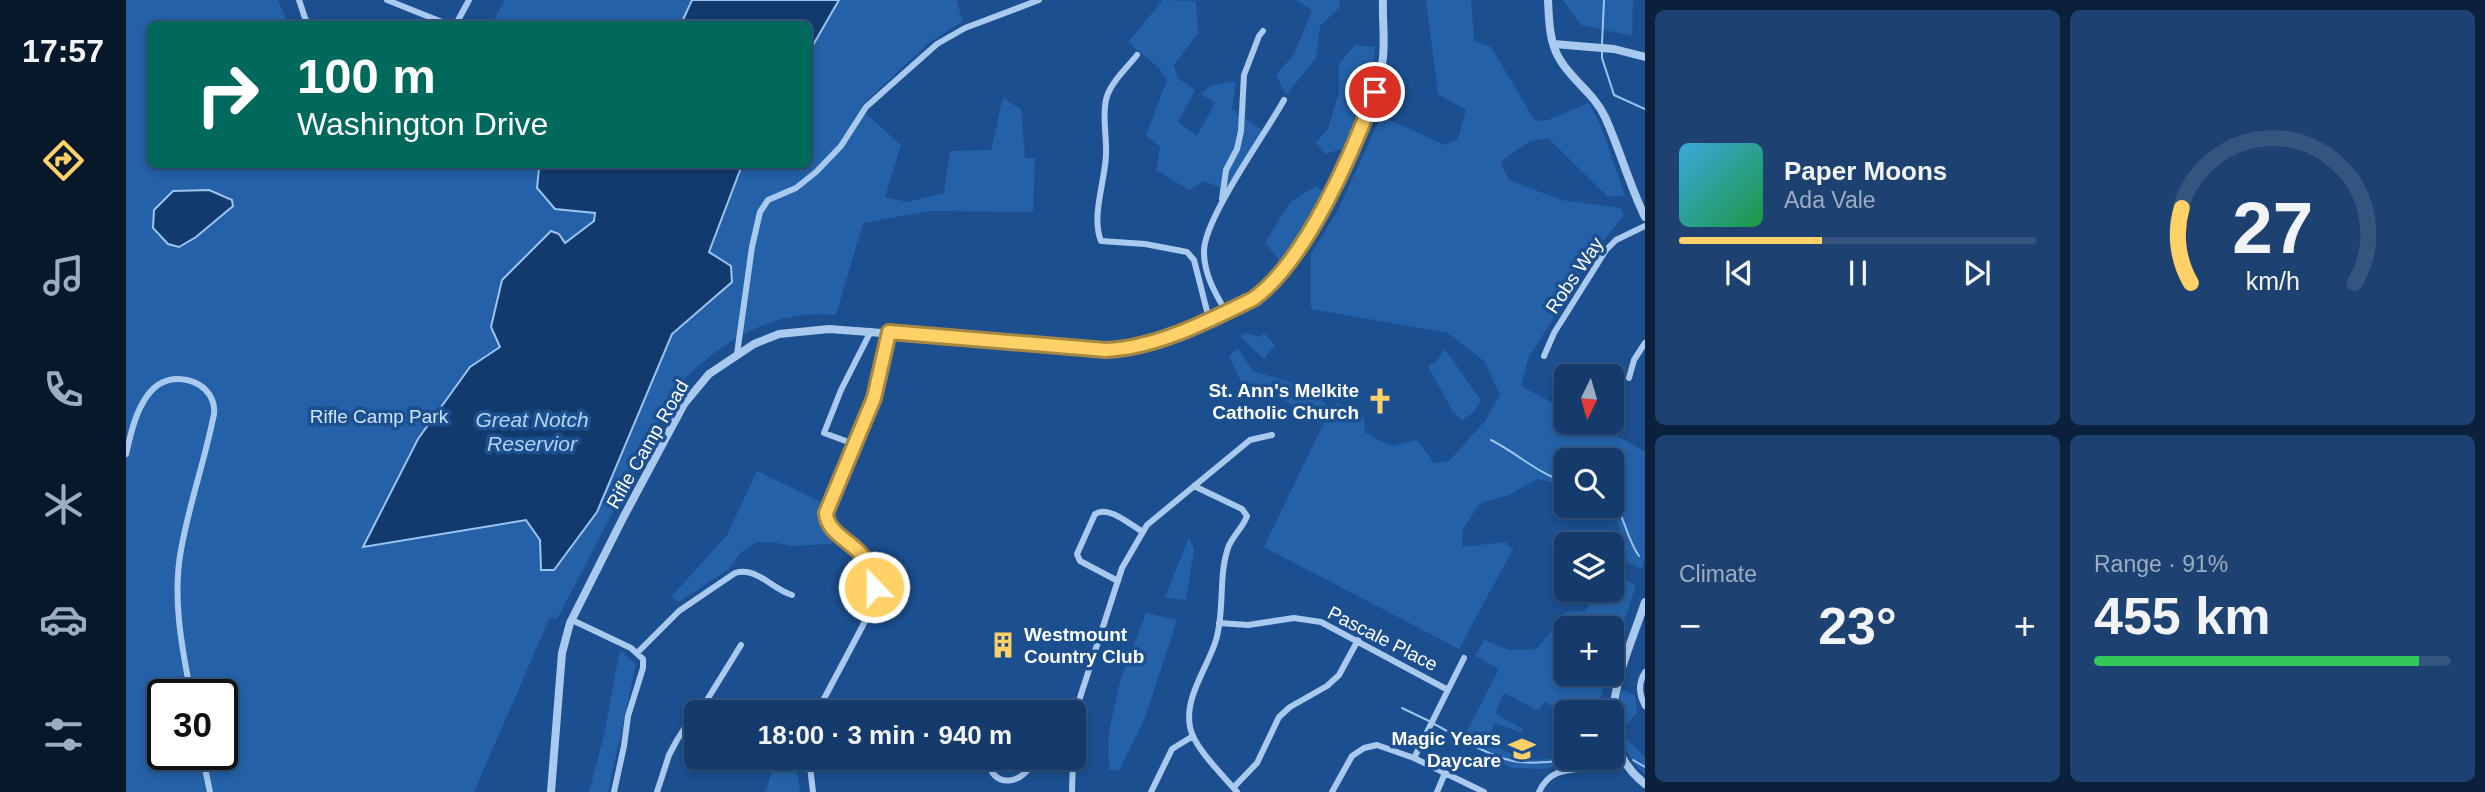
<!DOCTYPE html>
<html lang="en">
<head>
<meta charset="utf-8">
<style>
	body { margin:0; font-family:Helvetica,sans-serif; background:#1d4271; color:#f1f3f6; height:100vh; display:flex; flex-direction:column; font-size:26px; white-space:nowrap }
	* { box-sizing:border-box; margin:0 }
	p { font-size:23px; color:#9dadc1 }
	.icon { flex:none; width:38px; height:38px; fill:none; stroke:currentColor; stroke-width:2; stroke-linecap:round; stroke-linejoin:round }
	.map { position:relative; flex:1; overflow:hidden }
	.panel { display:flex; flex-direction:column; gap:10px; padding:10px; background:#0b203b; width:840px }
	.panel>* { flex:none }
	.banner { position:absolute; left:21px; top:21px; width:665px; height:147px; border-radius:10px; box-shadow:0 4px 10px #0003,0 0 0 2px #33557e; background:#00695c; color:#fff; overflow:hidden }
	.needle { width:46px; rotate:185deg }
	.buttons { position:absolute; left:1428px; top:364px; display:grid; gap:14px }
	.buttons a { display:grid; place-items:center; width:70px; height:70px; border-radius:10px; background:#143b6b; box-shadow:0 4px 10px #0003,0 0 0 2px #33557e; font-size:35px }
	.speed { position:absolute; left:21px; top:679px; display:flex; gap:14px; font-size:35px; font-weight:700; text-align:center }
	.speed>* { display:grid; place-content:center; width:91px; height:91px; border-radius:50%; background:#143b6b; box-shadow:0 4px 10px #0003,0 0 0 2px #33557e; line-height:1 }
	.speed .limit { border:4px solid #111; border-radius:10px; background:#fff; color:#111 }
	.pin { position:absolute; display:grid; place-items:center; width:60px; height:60px; color:#fff; margin:-30px; border:4px solid #fff; border-radius:50%; box-shadow:0 2px 7px #0007 }
	.me { position:absolute; width:77px; margin:-38px; rotate:338deg; stroke-linejoin:round; filter:drop-shadow(0 0 5px #0008) }
	.turn { display:flex; align-items:center; gap:24px; height:147px; padding:0 35px; font-size:32px }
	.turn .icon { width:91px; height:91px; stroke-width:2.5 }
	.turn b { display:block; font-size:49px; line-height:60px }
	.big { font-size:52px; font-weight:600; line-height:1.1 }
	.panel .card { flex:1; display:flex; flex-direction:column; justify-content:center; gap:10px; min-width:0; padding:0 24px; border-radius:10px; background:#1d4271 }
	.panel .dial { align-items:center; gap:0 }
	.dial svg { height:182px; overflow:visible; fill:none; stroke:#33557e; stroke-width:7; stroke-linecap:round; text-anchor:middle }
	.dial text { fill:#f1f3f6; stroke:none }
	.song { display:flex; align-items:center; gap:21px }
	.cover { width:84px; height:84px; border-radius:10px; background:linear-gradient(135deg,hsl(200 70% 55%),hsl(140 70% 35%)) }
	.played { height:7px; border-radius:4px; background:linear-gradient(90deg,#ffd166 40%,#33557e 40%) }
	.keys { display:flex; justify-content:space-around; direction:ltr }
	.heat { display:flex; justify-content:space-between; align-items:center; font-size:38px; direction:ltr }
	.charge { height:10px; border-radius:5px; background:linear-gradient(90deg,#34c759 91%,#33557e 0) }
	.panel .tiles { flex:1; display:grid; gap:10px; grid-template-columns:repeat(2,1fr) }
	.trip { position:absolute; left:558px; top:700px; width:402px; height:70px; border-radius:10px; background:#143b6b; box-shadow:0 4px 10px #0003,0 0 0 2px #33557e; font-weight:600; line-height:70px; text-align:center }
	main { display:flex; flex:1; min-height:0 }
	.tab-bar { display:flex; flex-direction:column; width:126px; justify-content:space-around; align-items:center; background:#08182b; color:#9dadc1 }
	.tab-bar .icon { width:49px; height:49px }
	.tab-bar .selected { color:#ffd166 }
	.tab-bar b { font-size:32px; color:#f1f3f6 }
	.map>svg:first-child { display:block }
	.green { fill:#2461a8; fill-rule:evenodd }
	.water { fill:#123a6d; stroke:#9cc4f0; stroke-width:2 }
	.lines { fill:none; stroke-linecap:round; stroke-linejoin:round }
	.stream { stroke:#9cc4f0; stroke-width:2 }
	.minor { stroke:#a9c9ee; stroke-width:6 }
	.tertiary { stroke:#a9c9ee; stroke-width:8 }
	.route-casing { stroke:#a68842; stroke-width:18 }
	.route { stroke:#ffd166; stroke-width:12 }
	.labels { text-anchor:middle; stroke-width:7; stroke-linejoin:round; paint-order:stroke }
	.street-label { font-size:19px; fill:#fff; stroke:#1b4f8f }
	.poi-label { font-size:19px; font-weight:bold; fill:#fff; stroke:#1b4f8f; text-anchor:end }
	.park-label { font-size:19px; fill:#cfe3fa; stroke:#1b4f8f }
	.water-label { font-size:21px; font-style:italic; fill:#b5d3f5; stroke:#1b4f8f }
</style>
</head>
<body>
<main>
<nav class="tab-bar">
<b>17:57</b>
<svg class="icon selected" aria-label="directions" viewBox="0 0 24 24"><path d="M12 3l9 9-9 9-9-9zM9 14v-3h6M13 9l2 2-2 2"/></svg>
<svg class="icon" aria-label="music" viewBox="0 0 24 24"><path d="M9 18V5l10-2v13"/><circle cx="6" cy="18" r="3"/><circle cx="16" cy="16" r="3"/></svg>
<svg class="icon" aria-label="phone" viewBox="0 0 24 24"><path d="M5 4h4l2 5-3 2q2 4 5 5l2-3 5 2v4C11 20 4 13 5 4z"/></svg>
<svg class="icon" aria-label="climate" viewBox="0 0 24 24"><path d="M12 3v18M4 7l16 10M4 17L20 7"/></svg>
<svg class="icon" aria-label="car" viewBox="0 0 24 24"><path d="M5 17H2v-5l4-1 3-4h7l3 4 3 1v5h-3M9 17h6M6 11h13"/><circle cx="7" cy="17" r="2"/><circle cx="17" cy="17" r="2"/></svg>
<svg class="icon" aria-label="filters" viewBox="0 0 24 24"><path d="M4 7h16M4 17h16"/><circle cx="9" cy="7" r="2"/><circle cx="15" cy="17" r="2"/></svg>
</nav>
<div class="map">
<svg width="1519" height="792" viewBox="0 0 1519 792">
	<rect width="100%" height="100%" fill="#1b4f8f"/>
	<path class="green" d="M0,0H152L162,24H24V164H682V24H366L379,0H830L837,21L803,43L736,105L740,114L775,145L759,197L781,202L818,193L824,151L865,150L877,98L895,109L899,158H909L907,212L804,211L737,223L710,315C647,309 598,340 556,381L431,619L424,617L348,792H0ZM37,695H96V754H37Z
		M1037,0L1070,1L1072,33L1048,65L1052,78L1069,90L1052,122L1071,136L1089,103L1075,94L1084,86L1110,81L1106,109L1138,132L1100,190L1078,181L1063,190L1030,170L1034,147L1020,135L1041,80L1033,68L1002,42Z
		M1170,0H1213L1214,7L1194,26L1190,58L1160,95L1150,75L1168,54L1186,10Z
		M1300,0H1345L1348,41L1365,47L1409,121L1422,120L1463,103L1474,124L1499,195L1482,197L1422,138L1404,141L1374,162L1383,180L1435,200L1495,208L1498,215L1469,251L1403,357L1395,386L1440,410V422H1463L1519,451V558L1515,569L1491,558L1494,528L1484,506L1486,460H1440V486L1411,479L1383,495L1354,503L1337,529L1336,547L1379,542L1387,549L1333,649L1138,547L1199,420L1133,389L1124,401L1103,356L1112,348L1127,371L1177,386L1205,408L1211,403L1238,418L1239,433L1265,446L1291,440L1308,463L1323,461L1359,421L1374,395L1358,361L1322,333L1185,309V254L1212,210L1255,116L1319,145L1332,139L1340,110L1312,94Z
		M1437,0H1507L1506,36L1455,25Z
		M1229,45L1249,47L1247,84L1222,147L1199,154L1190,142L1202,129L1213,92V64Z
		M1190,186L1199,194L1155,262L1139,243L1164,202Z
		M1120,333L1134,337L1138,333L1149,345L1138,359L1114,336Z
		M1319,349L1355,401L1347,413L1336,420L1327,412L1302,366L1310,362Z
		M631,471L695,502C693,519 697,526 708,540L705,544L665,546L646,542H630L614,553L603,569L553,602L545,597L601,535Z
		M1063,538L1068,549L1060,600L1039,597Z
		M1486,573L1510,585L1486,658V628H1440V674H1481L1471,712H1441L1418,702L1413,711L1378,693L1369,714L1397,729L1395,733L1369,723L1361,741C1398,765 1413,759 1455,758L1453,762L1417,769L1386,768L1336,741L1373,669L1349,656L1358,640L1383,650L1411,649L1440,612L1459,611L1472,590H1486Z
		M1020,613L1051,620L1019,718L993,771L983,770L982,737L994,681Z
		M494,650L510,664L482,792H463L478,735Z
		M1495,690L1509,695L1511,713L1500,725L1501,739L1519,758V775C1494,751 1488,723 1495,690Z
		M646,770L671,772L674,792H640Z"/>
	<path class="water" d="M566,0H713L683,52L682,24H555Z
		M411,165H616L583,252L605,266L606,282L546,334L471,512L428,570H415L414,540L400,520L237,547L292,439L344,367L374,347L365,327L376,280L425,231L433,234L439,243L468,221L469,213L429,209L411,188L413,169Z
		M83,190L106,200L107,206L70,237L53,247L42,244L27,228L28,210L47,191Z"/>
	<g class="lines">
		<path class="stream" d="M1476,44L1478,0
			M1476,50V58L1488,95L1519,109
			M1365,440C1391,453 1412,474 1440,482
			M1486,499C1499,516 1500,538 1513,556
			M1276,708L1303,721
			M1308,724C1333,737 1360,755 1387,761C1409,765 1431,761 1452,758
			M1507,760L1519,767"/>
		<path class="minor" d="M173,0L181,24
			M261,0L321,24
			M330,24L343,0
			M1011,55C1001,68 983,84 980,100C976,117 981,137 980,155C979,182 965,216 975,241L1019,244L1061,252L1068,260L1083,319
			M1096,199L1100,170L1111,149L1115,131L1118,75L1133,36L1137,31
			M1100,312C1089,293 1078,274 1078,252C1077,220 1140,133 1158,100
			M611,354L626,247L634,212L642,200L670,188L690,172L715,146L740,107L811,44L839,28L913,0
			M1418,356L1428,333L1480,250L1490,240L1519,226
			M1503,378L1508,360L1519,343
			M728,444L698,433L715,390L745,331
			M0,454C5,432 11,404 28,388C50,368 91,383 88,414C79,460 63,504 55,550C46,598 56,648 65,695
			M1068,486L1116,509L1121,516C1117,528 1106,536 1102,548C1092,578 1099,610 1090,640C1082,667 1058,697 1064,727C1068,748 1097,775 1111,792
			M992,581L954,561L951,554L969,514C983,505 1004,525 1017,532
			M446,620L505,648L517,659V668L502,716L498,746L488,792
			M1093,623L1122,625L1168,618L1195,622L1322,690
			M512,652L553,611L609,573C630,566 646,589 666,595
			M1519,672C1512,683 1513,695 1519,706
			M691,712L744,612C769,553 701,547 700,513L748,398L763,332
			M948,716L996,568L1021,525L1124,440L1146,435
			M76,754L84,792
			M683,758L687,792
			M862,758C864,791 901,785 907,758
			M1288,758L1338,658
			M1108,787L1131,763L1153,717L1164,707L1201,686L1213,675L1232,640
			M531,792L543,755L551,740L565,718L581,700L615,645
			M946,792L947,758
			M1025,792L1046,749L1067,736
			M1206,792L1226,756L1238,748L1251,745L1288,758L1358,792
			M1311,792L1319,773
			M1413,792C1425,766 1446,771 1470,767C1479,765 1488,762 1497,759"/>
		<path class="tertiary" d="M1422,0C1423,19 1423,41 1433,58C1445,80 1468,93 1479,117C1494,150 1503,184 1519,217
			M1428,44L1488,49L1519,57
			M1519,602C1500,661 1458,736 1519,784
			M425,792L436,653L444,623L497,518L558,404L583,374L628,344L653,334L703,329L980,350C1031,348 1082,321 1127,299C1179,263 1243,126 1256,64C1260,44 1256,21 1257,0"/>
	</g>
	<g class="lines">
		<g class="route-casing">
			<path id="route" d="M748,587C747,574 742,561 732,551C720,539 701,531 700,513L748,398L763,332L980,350C1030,348 1082,321 1127,299C1179,263 1227,152 1249,92"/>
		</g>
		<use href="#route" class="route"/>
	</g>
	<defs>
		<g id="church-bare" transform="scale(2.1)"><path d="M-1.2-6h2.4v3.5h3.3v2.4h-3.3V6h-2.4V-.1h-3.3v-2.4h3.3Z" fill="#ffd166" stroke="#1b4f8f" stroke-width="2.5" paint-order="stroke"/></g>
		<g id="building-bare" transform="scale(2.1)"><path d="M-4-6H4V6H1V3H-1V6H-4ZM-2.5-4.3h1.7v1.8h-1.7ZM.8-4.3h1.7v1.8H.8ZM-2.5-1h1.7V.8h-1.7ZM.8-1h1.7V.8H.8Z" fill="#ffd166" stroke="#1b4f8f" stroke-width="2.5" paint-order="stroke"/></g>
		<g id="school-bare" transform="scale(2.1)"><path d="M0-5L7-2L0 1L-7-2ZM-4 1L0 2.5L4 1V4Q0 6-4 4Z" fill="#ffd166" stroke="#1b4f8f" stroke-width="2.5" paint-order="stroke"/></g>
	</defs>
	<g fill-rule="evenodd">
		<use href="#church-bare" x="1254" y="401"/>
		<use href="#building-bare" x="877" y="645"/>
		<use href="#school-bare" x="1396" y="749"/>
	</g>
	<g class="labels">
		<g class="street-label">
			<text transform="translate(1448 275) rotate(-56)" y="7">Robs Way</text>
			<text transform="translate(521 444) rotate(-60)" y="7">Rifle Camp Road</text>
			<text transform="translate(1257 638) rotate(27)" y="7">Pascale Place</text>
		</g>
		<g class="poi-label">
			<text x="1233" y="397">St. Ann's Melkite<tspan x="1233" dy="22">Catholic Church</tspan></text>
			<text x="898" y="641" text-anchor="start">Westmount<tspan x="898" dy="22">Country Club</tspan></text>
			<text x="1375" y="745">Magic Years<tspan x="1375" dy="22">Daycare</tspan></text>
		</g>
		<g class="park-label">
			<text x="253" y="423">Rifle Camp Park</text>
		</g>
		<g class="water-label">
			<text x="406" y="427">Great Notch<tspan x="406" dy="24">Reservior</tspan></text>
		</g>
	</g>
</svg>
<div class="buttons">
<a><svg class="needle" viewBox="-14 -14 28 28"><path d="M0-13l5 13h-10z" fill="#e53935"/><path d="M0 13l5-13h-10z" fill="#9dadc1"/></svg></a>
<a><svg class="icon" aria-label="search" viewBox="0 0 24 24"><circle cx="10" cy="10" r="6"/><path d="M15 15l6 6"/></svg></a>
<a><svg class="icon" aria-label="layers" viewBox="0 0 24 24"><path d="M12 4l9 5-9 5-9-5zM3 14l9 5 9-5"/></svg></a>
<a>+</a>
<a>−</a>
</div>
<div class="speed"><div class="limit">30</div></div>
<div class="pin" style="left:1249px;top:92px;background:#d93025"><svg class="icon" aria-label="arrive" viewBox="0 0 24 24"><path d="M6 21V4h12l-3 4 3 4H6"/></svg></div>
<svg class="me" style="left:748px;top:587px" viewBox="-20 -20 40 40"><circle r="17" fill="#ffd166" stroke="#fff" stroke-width="3"/><path d="M0-11L8 9 0 5-8 9z" fill="#fff"/></svg>
<div class="trip">18:00 · 3 min · 940 m</div>
<div class="banner">
<div class="turn"><svg class="icon" aria-label="right" viewBox="0 0 24 24"><path d="M7 20v-9h11M14 6l5 5-5 5"/></svg><div><b>100 m</b>Washington Drive</div></div>
</div>
</div>
<section class="panel">
<div class="tiles">
<div class="card">
<div class="song"><i class="cover"></i><div><b>Paper Moons</b><p>Ada Vale</p></div></div>
<div class="played"></div>
<div class="keys"><svg class="icon" aria-label="previous" viewBox="0 0 24 24"><path d="M18 5L8 12l10 7zM5 5v14"/></svg><svg class="icon" aria-label="pause" viewBox="0 0 24 24"><path d="M8 5v14M16 5v14"/></svg><svg class="icon" aria-label="next" viewBox="0 0 24 24"><path d="M6 5l10 7-10 7zM19 5v14"/></svg></div>
</div>
<div class="card dial"><svg viewBox="0 0 100 80">
<path d="M14 69A42 42 0 1 1 86 69"/>
<path d="M14 69A42 42 0 0 1 10 36" stroke="#ffd166"/>
<text x="50" y="56" font-size="32" font-weight="700">27</text>
<text x="50" y="72" font-size="11">km/h</text>
</svg></div>
<div class="card"><p>Climate</p>
<div class="heat"><a>−</a><b class="big">23°</b><a>+</a></div>
</div>
<div class="card"><p>Range · 91%</p><b class="big">455 km</b><div class="charge"></div></div>
</div>
</section>
</main>
</body>
</html>
